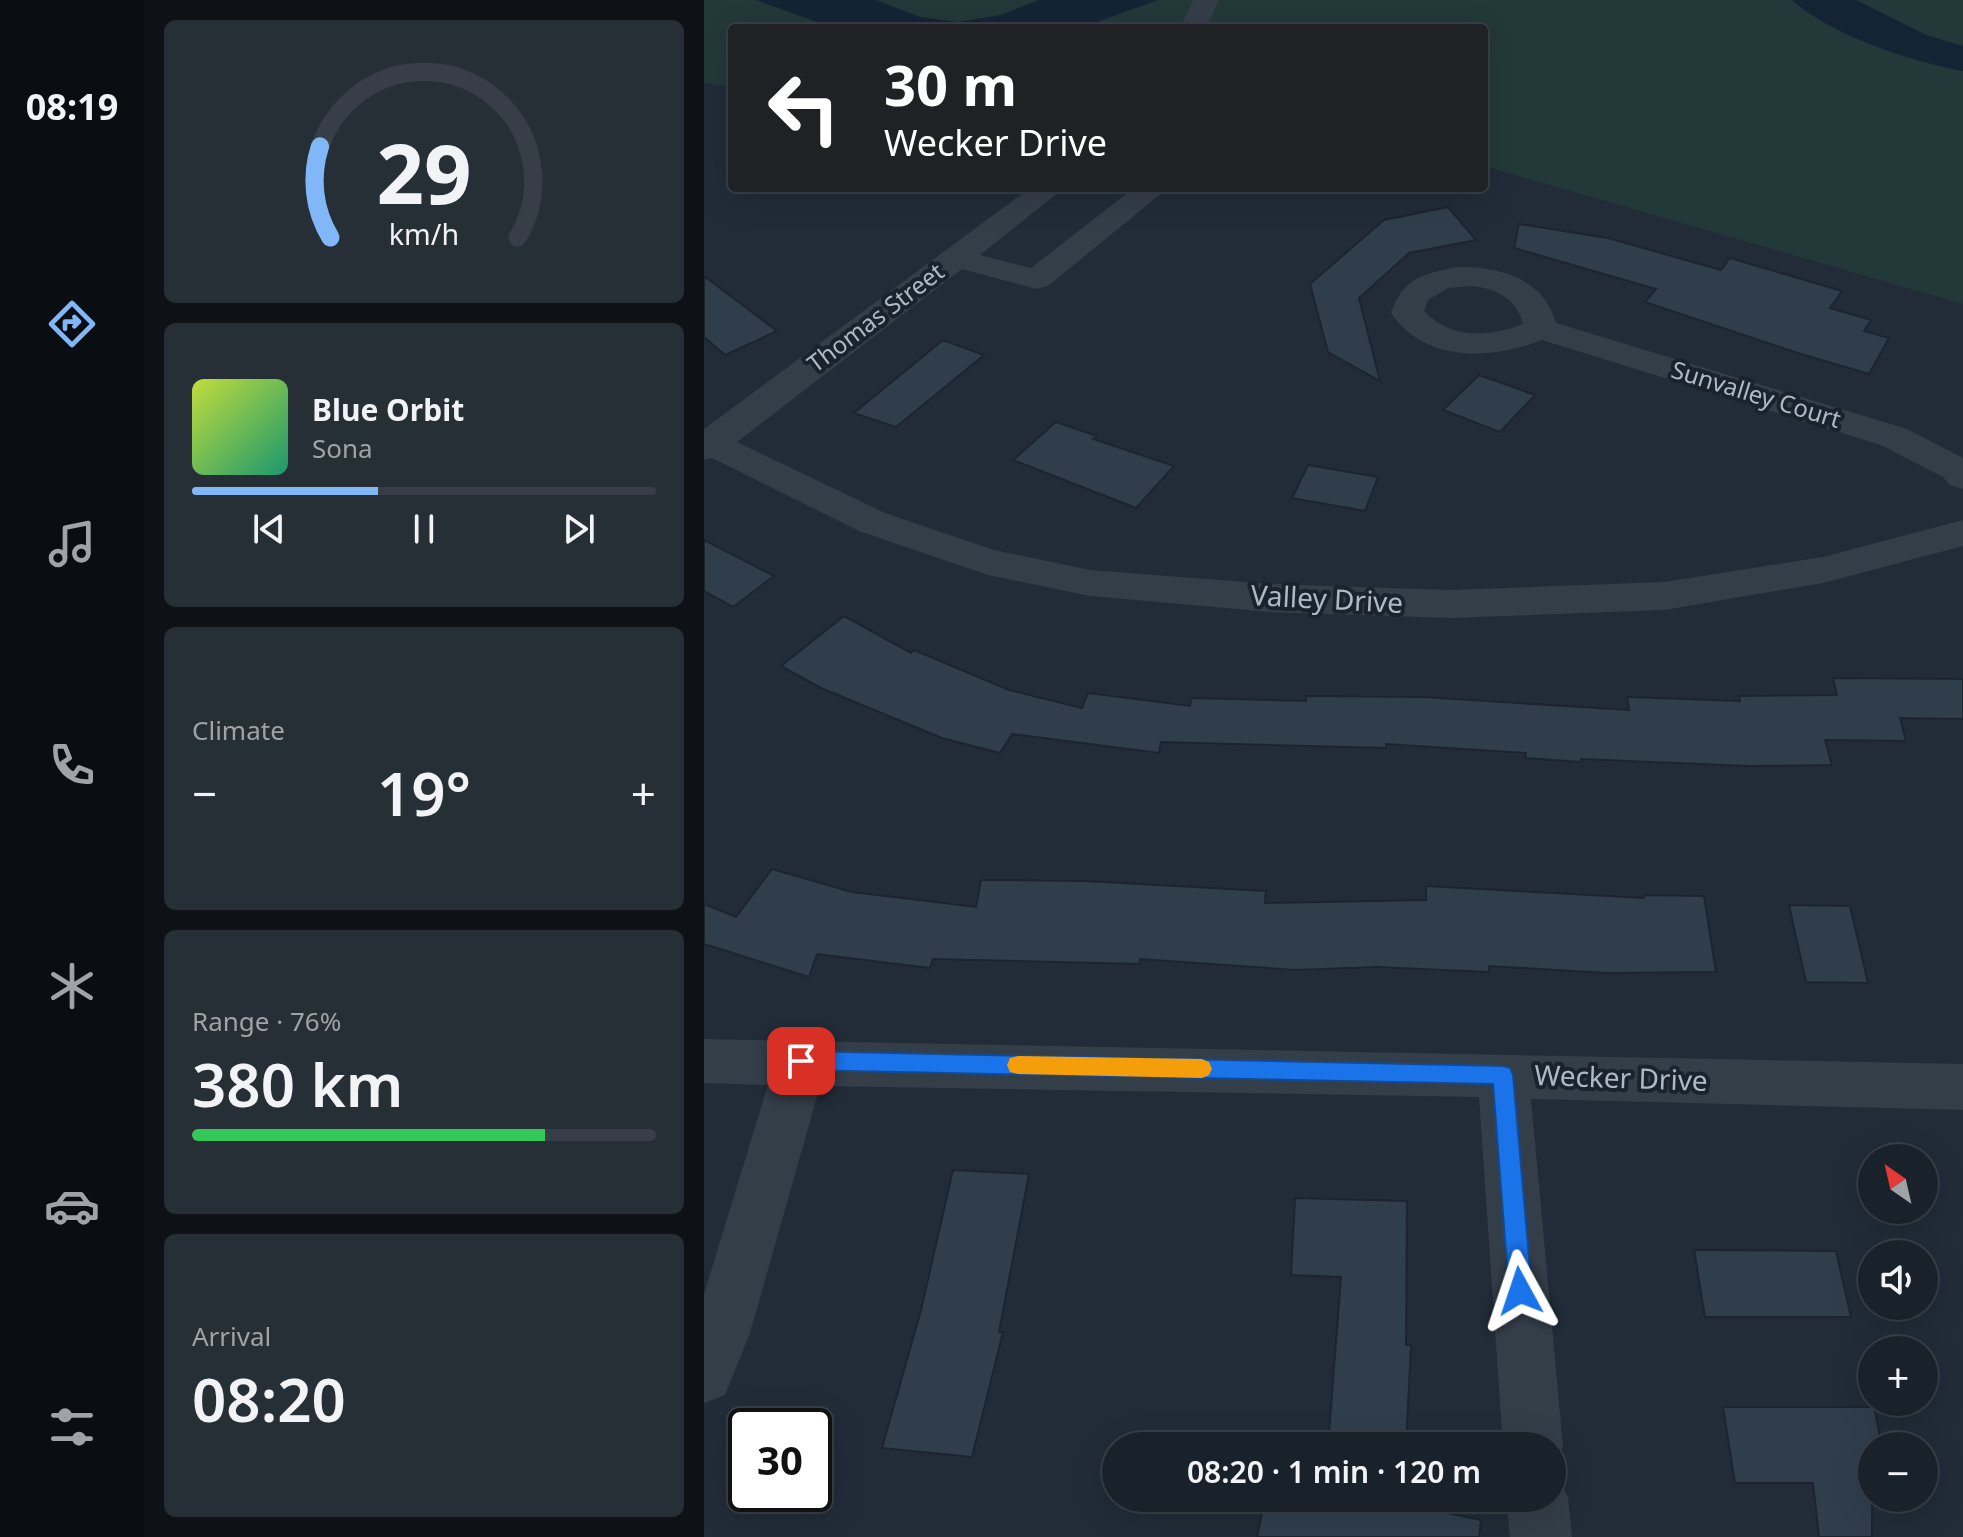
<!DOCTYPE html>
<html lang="en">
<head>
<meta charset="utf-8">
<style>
	body { margin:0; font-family:"Noto Sans",sans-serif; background:#262e36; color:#f1f3f6; height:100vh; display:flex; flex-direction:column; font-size:30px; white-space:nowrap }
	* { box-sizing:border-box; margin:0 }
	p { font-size:26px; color:#9fa3a8 }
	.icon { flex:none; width:44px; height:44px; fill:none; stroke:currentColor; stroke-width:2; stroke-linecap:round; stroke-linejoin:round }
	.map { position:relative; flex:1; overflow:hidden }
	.panel { display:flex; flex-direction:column; gap:20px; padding:20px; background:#0e1217; width:560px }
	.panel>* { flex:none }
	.top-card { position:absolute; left:24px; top:24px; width:760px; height:168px; border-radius:8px; box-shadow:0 8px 32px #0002,0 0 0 2px #373e47; background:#202124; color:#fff; overflow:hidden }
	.needle { width:52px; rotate:326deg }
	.buttons { position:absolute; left:1154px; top:1144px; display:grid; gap:16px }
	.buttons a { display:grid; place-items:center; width:80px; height:80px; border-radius:50%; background:#19212a; box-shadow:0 8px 32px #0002,0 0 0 2px #373e47; font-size:40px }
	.speed { position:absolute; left:24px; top:1408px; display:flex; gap:16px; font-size:40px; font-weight:700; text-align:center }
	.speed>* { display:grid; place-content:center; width:104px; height:104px; border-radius:50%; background:#19212a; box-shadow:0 8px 32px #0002,0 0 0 2px #373e47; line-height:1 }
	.speed .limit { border:4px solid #111; border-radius:12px; background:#fff; color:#111 }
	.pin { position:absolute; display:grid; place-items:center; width:68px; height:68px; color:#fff; margin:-34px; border-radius:16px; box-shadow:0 4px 12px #0006 }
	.me { position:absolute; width:88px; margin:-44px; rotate:355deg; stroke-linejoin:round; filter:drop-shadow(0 0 6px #0008) }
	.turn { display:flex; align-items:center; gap:28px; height:168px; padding:0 24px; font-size:36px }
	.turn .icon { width:104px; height:104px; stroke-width:2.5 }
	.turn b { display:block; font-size:56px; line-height:68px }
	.big { font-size:60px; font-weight:600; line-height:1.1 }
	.panel .card { flex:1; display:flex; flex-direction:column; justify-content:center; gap:12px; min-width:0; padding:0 28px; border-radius:12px; background:#262e36 }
	.panel .dial { align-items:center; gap:0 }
	.dial svg { height:208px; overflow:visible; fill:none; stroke:#373e47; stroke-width:7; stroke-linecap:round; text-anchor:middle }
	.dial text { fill:#f1f3f6; stroke:none }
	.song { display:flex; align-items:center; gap:24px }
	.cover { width:96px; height:96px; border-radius:12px; background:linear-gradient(135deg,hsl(70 70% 55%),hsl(160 70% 35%)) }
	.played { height:8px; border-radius:4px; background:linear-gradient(90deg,#81b7f7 40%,#373e47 40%) }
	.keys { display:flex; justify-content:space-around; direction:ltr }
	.heat { display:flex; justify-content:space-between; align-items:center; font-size:44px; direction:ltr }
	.charge { height:12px; border-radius:6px; background:linear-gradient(90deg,#34c759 76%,#373e47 0) }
	.trip { position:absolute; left:398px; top:1432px; width:464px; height:80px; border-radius:40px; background:#19212a; box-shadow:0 8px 32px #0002,0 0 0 2px #373e47; font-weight:600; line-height:80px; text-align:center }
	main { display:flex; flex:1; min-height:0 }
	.menu { display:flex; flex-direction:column; width:144px; justify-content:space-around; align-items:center; background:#0a0d11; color:#9fa3a8 }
	.menu .icon { width:56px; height:56px }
	.menu .active { color:#81b7f7 }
	.menu b { font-size:36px; color:#f1f3f6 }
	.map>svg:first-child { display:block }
	.green { fill:#233839 }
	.water { fill:#142435 }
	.building { fill:#303e4c; stroke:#1c252f; stroke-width:2 }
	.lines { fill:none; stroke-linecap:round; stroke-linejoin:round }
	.minor { fill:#343e49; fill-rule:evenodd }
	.route { fill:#1a73e8; stroke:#114b97; stroke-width:2 }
	.slow { fill:#f59e0b }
	.labels { text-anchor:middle; stroke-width:8; stroke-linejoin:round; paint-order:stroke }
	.far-street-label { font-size:24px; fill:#afb9c5; stroke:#1a232d }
	.street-label { font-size:28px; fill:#afb9c5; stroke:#1a232d }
</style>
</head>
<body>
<main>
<nav class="menu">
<b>08:19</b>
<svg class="icon active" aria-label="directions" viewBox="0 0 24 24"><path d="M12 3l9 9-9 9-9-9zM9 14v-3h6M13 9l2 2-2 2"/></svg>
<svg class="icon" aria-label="music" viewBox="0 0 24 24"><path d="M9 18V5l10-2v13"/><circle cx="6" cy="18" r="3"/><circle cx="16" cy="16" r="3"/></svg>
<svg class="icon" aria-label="phone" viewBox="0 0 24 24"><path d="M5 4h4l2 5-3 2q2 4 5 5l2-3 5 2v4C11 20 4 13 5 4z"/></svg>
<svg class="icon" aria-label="climate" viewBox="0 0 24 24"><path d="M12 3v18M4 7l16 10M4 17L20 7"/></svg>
<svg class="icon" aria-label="car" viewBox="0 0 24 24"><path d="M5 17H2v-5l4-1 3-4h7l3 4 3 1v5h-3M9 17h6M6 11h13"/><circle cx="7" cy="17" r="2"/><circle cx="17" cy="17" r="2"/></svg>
<svg class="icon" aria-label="filters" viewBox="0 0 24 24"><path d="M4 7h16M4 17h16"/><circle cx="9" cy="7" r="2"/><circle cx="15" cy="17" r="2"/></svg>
</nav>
<section class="panel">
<div class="card dial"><svg viewBox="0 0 100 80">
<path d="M14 69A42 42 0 1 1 86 69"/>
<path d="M14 69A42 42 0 0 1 10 34" stroke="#81b7f7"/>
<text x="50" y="56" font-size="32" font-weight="700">29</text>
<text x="50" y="72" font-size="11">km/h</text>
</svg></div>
<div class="card">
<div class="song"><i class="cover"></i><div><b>Blue Orbit</b><p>Sona</p></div></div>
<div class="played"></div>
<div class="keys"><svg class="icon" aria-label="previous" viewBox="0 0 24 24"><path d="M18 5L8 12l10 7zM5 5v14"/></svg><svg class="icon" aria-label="pause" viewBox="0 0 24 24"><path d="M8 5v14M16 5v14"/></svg><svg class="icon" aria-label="next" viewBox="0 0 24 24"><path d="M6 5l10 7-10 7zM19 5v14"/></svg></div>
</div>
<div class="card"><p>Climate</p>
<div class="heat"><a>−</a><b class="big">19°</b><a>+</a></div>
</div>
<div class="card"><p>Range · 76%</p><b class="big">380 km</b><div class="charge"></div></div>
<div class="card"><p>Arrival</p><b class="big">08:20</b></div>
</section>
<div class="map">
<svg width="1259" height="1537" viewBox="0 0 1259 1537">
	<rect width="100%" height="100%" fill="#212c38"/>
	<path class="green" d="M0,0H1088C1129,36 1206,61 1259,71V304L780,166V28H28V87L0,83Z
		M1152,0H1259V46L1222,35Z"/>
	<path class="water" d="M52,0H172L216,17L254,22L297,15L334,0H454L376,28H129Z
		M1088,0H1152L1222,35L1259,46V71C1206,61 1129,36 1088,0Z"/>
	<path class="building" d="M744,207L772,240L705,253L655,298L676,381L624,352L606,284L680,220Z
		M815,224L904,238L1017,270L1026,258L1138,291L1126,308L1167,320L1160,331L1185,338L1165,374L1097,354L941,302L952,289L810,248Z
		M0,276L73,331L21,355L0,337Z
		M239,340L280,355L192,427L150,413Z
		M775,375L831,395L796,432L739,410Z
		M352,422L393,436L389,439L470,466L432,508L309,460Z
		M604,465L674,477L661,511L588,498Z
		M0,540L70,576L29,607L0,591Z
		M140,616L207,653L210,650L305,690L378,708L384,693L486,706L487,698L602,701V696L719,697L925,710L923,697L1036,701L1035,696L1133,695L1129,678L1259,679V719L1196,718L1202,741L1121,740L1128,765L1045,766L877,759V762L821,758L822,753L682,744V748L457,742L455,753L308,734L296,753L238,738L117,688L77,666Z
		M68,869L148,892L272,907L277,880L381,881L562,891L561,903L722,900V886L940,898V895L1000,896L1012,972L904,973L785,966V972L673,967L591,970L436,959L435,964L229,959L226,968L113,954L105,977L0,944V904L32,917Z
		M1085,905L1146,906L1164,983L1102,982Z
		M249,1170L325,1174L295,1332H299L268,1457L178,1448L217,1310Z
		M591,1198L703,1201L702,1345H707L702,1446H624L637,1277L587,1275Z
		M990,1250L1132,1251L1147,1317H1001Z
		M1019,1407H1170L1178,1446H1168V1537H1115L1109,1483H1031Z
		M561,1498H700V1504L777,1520L775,1537H553Z"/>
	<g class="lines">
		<path class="minor" d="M489,0H515L502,28H476Z
			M326,188H360L276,255L327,268L430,188H464L344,286L333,289L258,269L33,442L181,513L290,550L386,570L567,584L746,590L960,582L1119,557L1259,520V546L1119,583L960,610L746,618L567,612L386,596L284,575L155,531L8,458L0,460V429Z
			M753,267C794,266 840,278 852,323L1203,429L1259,458V489L1246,485L1239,477L1177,445L838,340C787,360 721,363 687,313C699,278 719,274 753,267ZM769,286C793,289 813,299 819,324C784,337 748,340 720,311L724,300L744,288Z
			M0,1039L1259,1064V1110L827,1099L859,1446L848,1468V1446H799L775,1097L116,1086L46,1333L21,1395L0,1403V1294L64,1085L0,1083Z
			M848,1473L855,1476L864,1498L868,1537H806L802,1498H848Z"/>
	</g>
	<path class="route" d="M97,1051L799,1066L806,1068L809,1075L828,1291L825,1300L816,1303L808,1300L805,1291L789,1084L97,1070L89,1067L86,1061L89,1054Z"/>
	<path class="slow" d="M314,1056L498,1059L505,1062L508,1069L505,1075L498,1078L314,1074L306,1072L303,1065L306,1058Z"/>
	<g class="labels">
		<g class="far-street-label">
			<text transform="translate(172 318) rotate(-37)" y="8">Thomas Street</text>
			<text transform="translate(1052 395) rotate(17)" y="8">Sunvalley Court</text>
		</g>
		<g class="street-label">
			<text transform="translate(623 599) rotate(3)" y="10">Valley Drive</text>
			<text transform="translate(917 1078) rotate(2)" y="10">Wecker Drive</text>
		</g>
	</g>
</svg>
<div class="buttons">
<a><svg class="needle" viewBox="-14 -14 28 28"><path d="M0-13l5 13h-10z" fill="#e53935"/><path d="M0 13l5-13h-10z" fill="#9fa3a8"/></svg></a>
<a><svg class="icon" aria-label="sound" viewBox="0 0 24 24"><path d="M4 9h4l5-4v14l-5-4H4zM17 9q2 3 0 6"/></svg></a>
<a>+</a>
<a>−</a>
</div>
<div class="speed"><div class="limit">30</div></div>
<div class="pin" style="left:97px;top:1061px;background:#d93025"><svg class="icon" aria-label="arrive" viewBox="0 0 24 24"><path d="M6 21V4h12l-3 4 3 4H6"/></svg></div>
<svg class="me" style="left:816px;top:1291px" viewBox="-20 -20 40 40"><path d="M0-17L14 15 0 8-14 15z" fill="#1a73e8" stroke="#fff" stroke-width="4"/></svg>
<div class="trip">08:20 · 1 min · 120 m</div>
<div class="top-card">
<div class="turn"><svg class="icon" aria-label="left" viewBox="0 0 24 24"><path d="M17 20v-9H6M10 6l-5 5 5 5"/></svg><div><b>30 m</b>Wecker Drive</div></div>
</div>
</div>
</main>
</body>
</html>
